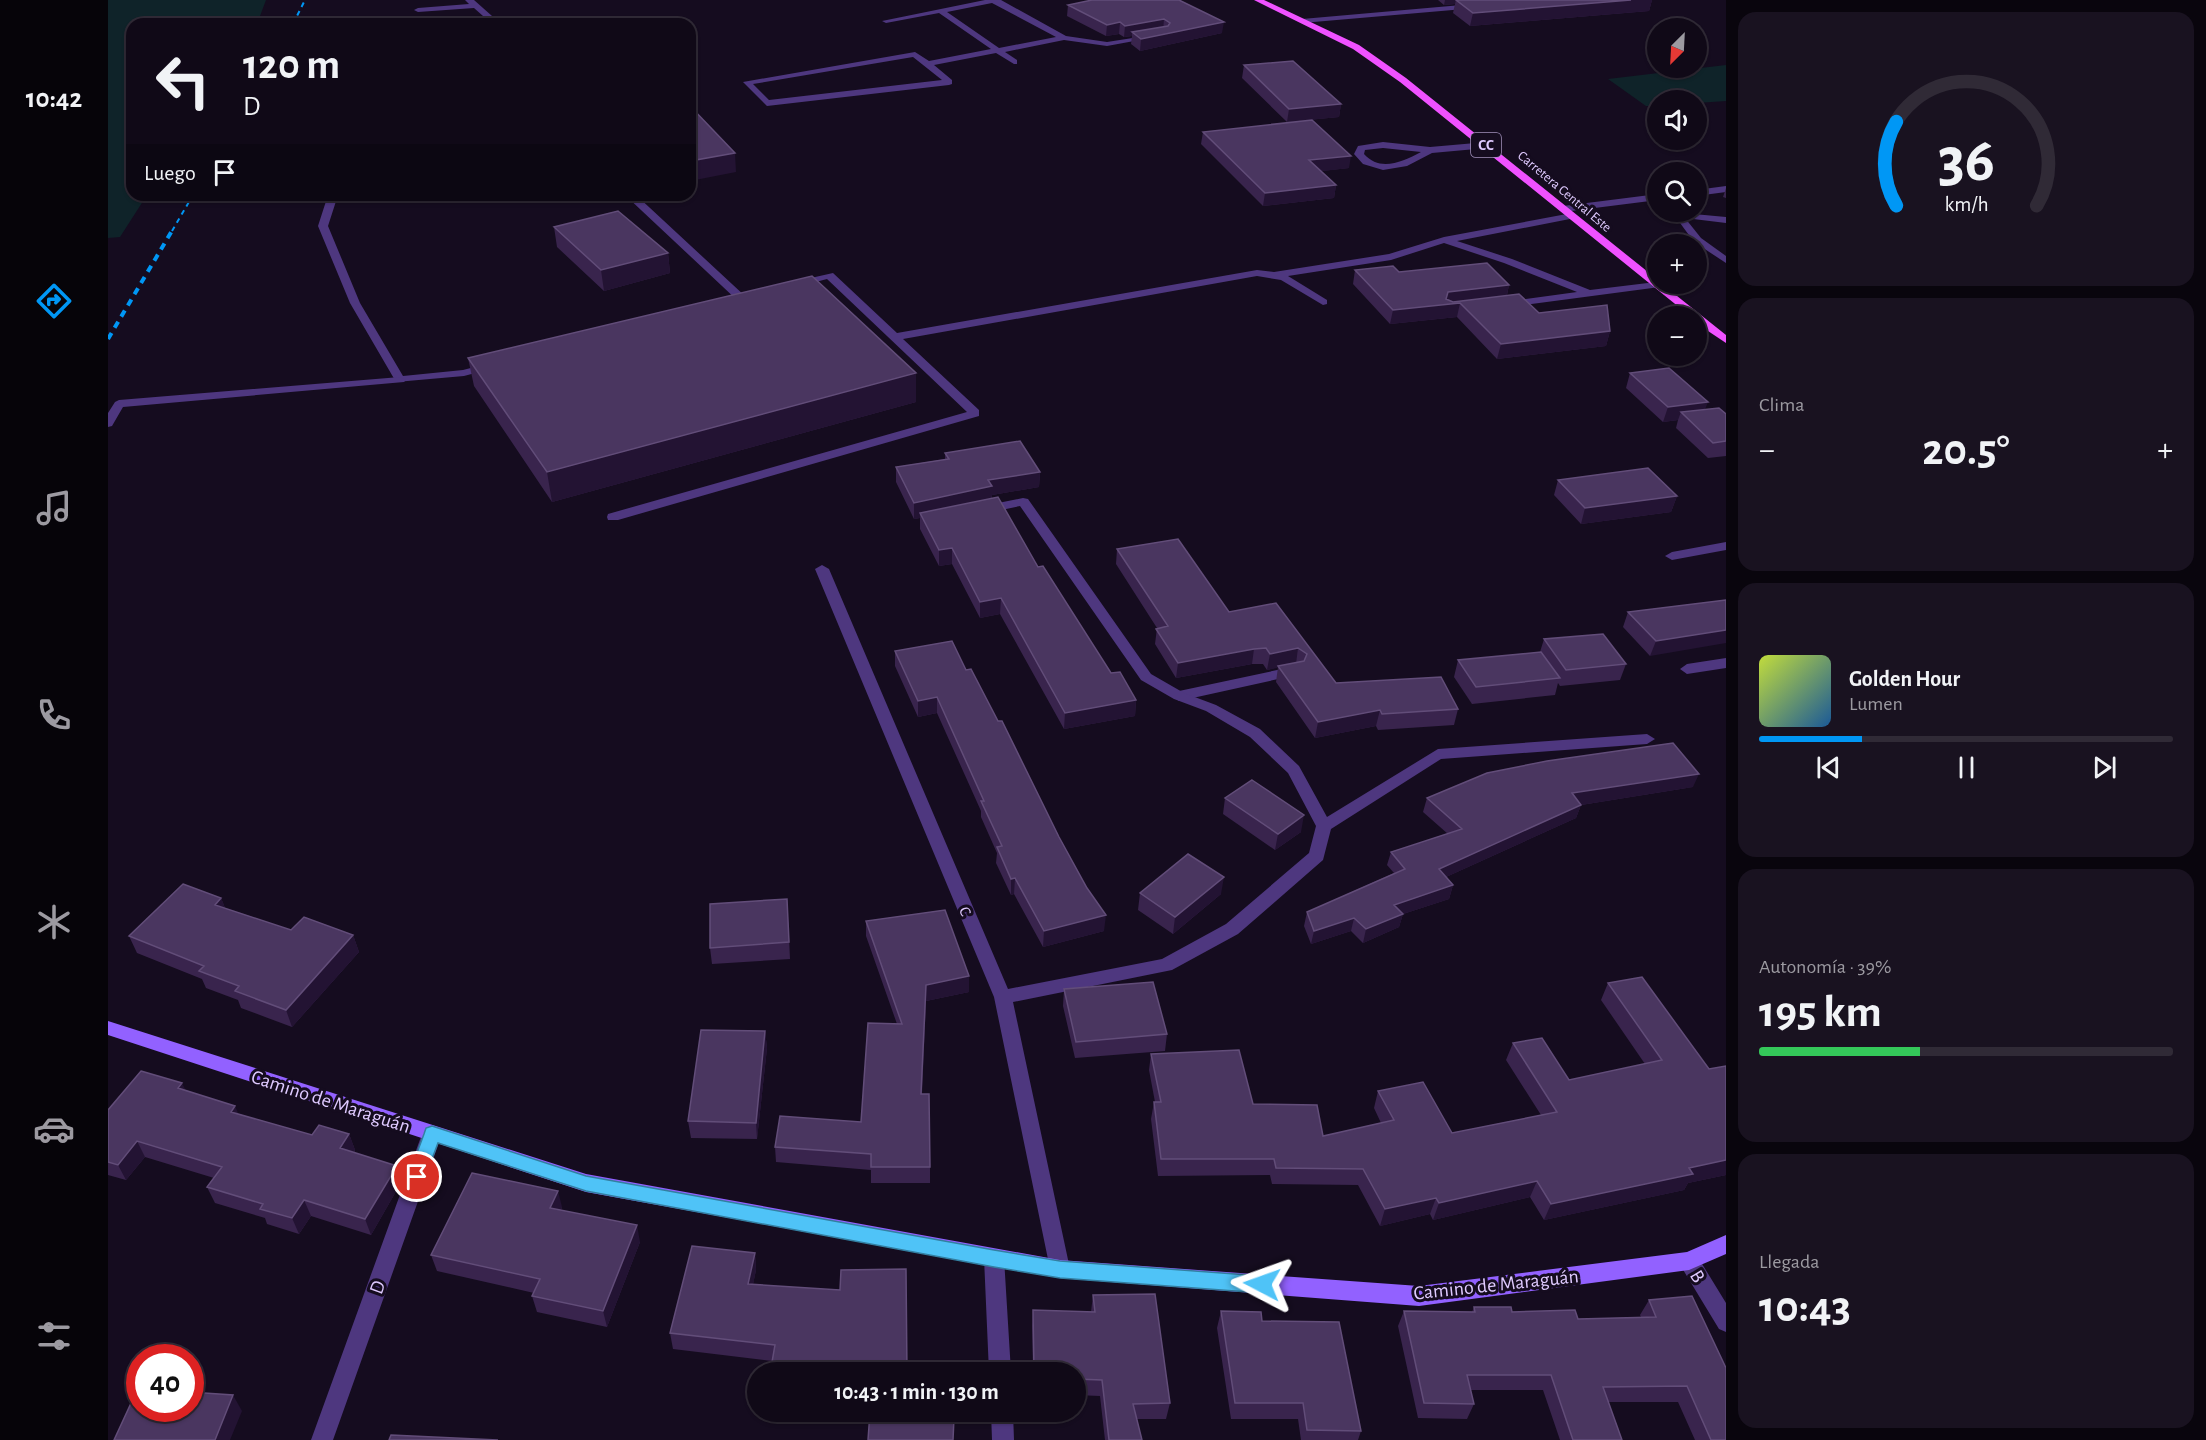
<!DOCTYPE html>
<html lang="es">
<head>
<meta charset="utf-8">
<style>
	body { margin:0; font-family:"Alegreya Sans",sans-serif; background:#191220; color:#f1f3f6; height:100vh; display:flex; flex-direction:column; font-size:22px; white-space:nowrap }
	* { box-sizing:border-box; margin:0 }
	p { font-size:20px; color:#9c9aa1 }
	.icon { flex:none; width:33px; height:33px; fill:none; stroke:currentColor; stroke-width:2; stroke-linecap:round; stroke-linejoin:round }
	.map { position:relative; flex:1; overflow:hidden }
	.side { display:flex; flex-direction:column; gap:12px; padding:12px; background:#09050d; width:480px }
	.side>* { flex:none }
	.banner { position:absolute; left:18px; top:18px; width:570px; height:183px; border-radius:18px; box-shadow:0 2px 4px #0004,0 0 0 2px #302a36; background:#100917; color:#f1f3f6; overflow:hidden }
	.needle { width:39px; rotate:204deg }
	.tools { position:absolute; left:1539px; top:18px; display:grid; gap:12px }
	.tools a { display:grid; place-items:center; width:60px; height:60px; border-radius:50%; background:#100917; box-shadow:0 2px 4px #0004,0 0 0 2px #302a36; font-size:30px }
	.speed { position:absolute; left:18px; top:1344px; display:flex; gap:12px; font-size:30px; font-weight:700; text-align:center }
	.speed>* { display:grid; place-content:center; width:78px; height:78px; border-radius:50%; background:#100917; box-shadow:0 2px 4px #0004,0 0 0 2px #302a36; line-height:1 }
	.speed .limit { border:9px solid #d22; background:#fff; color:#111 }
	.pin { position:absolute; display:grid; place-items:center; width:51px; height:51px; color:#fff; margin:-26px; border:3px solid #fff; border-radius:50%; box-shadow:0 2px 6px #0007 }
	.me { position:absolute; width:66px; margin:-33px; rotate:274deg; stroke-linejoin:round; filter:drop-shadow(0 0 4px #0008) }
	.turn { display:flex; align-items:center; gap:21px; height:126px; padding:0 18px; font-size:27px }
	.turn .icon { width:78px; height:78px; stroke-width:2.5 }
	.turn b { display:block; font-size:42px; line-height:51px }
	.then { display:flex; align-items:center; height:57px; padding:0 18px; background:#0003; gap:12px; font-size:22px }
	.big { font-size:45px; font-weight:700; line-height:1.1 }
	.side .card { flex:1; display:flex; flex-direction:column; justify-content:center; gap:9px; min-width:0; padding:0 21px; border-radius:18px; background:#191220 }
	.side .dial { align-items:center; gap:0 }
	.dial svg { height:156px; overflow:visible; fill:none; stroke:#302a36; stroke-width:7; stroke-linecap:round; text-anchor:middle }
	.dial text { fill:#f1f3f6; stroke:none }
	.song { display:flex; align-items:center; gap:18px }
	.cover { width:72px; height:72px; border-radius:9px; background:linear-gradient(135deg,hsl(70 70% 55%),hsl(210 70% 35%)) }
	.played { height:6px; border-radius:3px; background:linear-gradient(90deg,#0097f5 25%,#302a36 25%) }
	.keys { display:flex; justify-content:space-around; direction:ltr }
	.heat { display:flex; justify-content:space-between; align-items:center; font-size:33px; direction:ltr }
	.charge { height:9px; border-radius:4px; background:linear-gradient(90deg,#34c759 39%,#302a36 0) }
	.trip { position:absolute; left:639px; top:1362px; width:339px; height:60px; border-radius:30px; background:#100917; box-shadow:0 2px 4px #0004,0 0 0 2px #302a36; font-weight:700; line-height:60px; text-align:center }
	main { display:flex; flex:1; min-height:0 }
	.tab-bar { display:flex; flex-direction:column; width:108px; justify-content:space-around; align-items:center; background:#060409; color:#9c9aa1 }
	.tab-bar .icon { width:42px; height:42px }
	.tab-bar .on { color:#0097f5 }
	.tab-bar b { font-size:27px; color:#f1f3f6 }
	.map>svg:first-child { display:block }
	.green { fill:#0f2329 }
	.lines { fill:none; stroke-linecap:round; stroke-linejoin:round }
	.lane { fill:#4e377f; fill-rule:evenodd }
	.street { fill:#4e377f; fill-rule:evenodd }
	.secondary { fill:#9261ff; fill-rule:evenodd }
	.primary { fill:#ef51ff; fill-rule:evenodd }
	.rail-far1 { stroke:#0097f5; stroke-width:2; stroke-dasharray:5 4.5; stroke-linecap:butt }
	.rail { stroke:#0097f5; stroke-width:4; stroke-dasharray:7 6; stroke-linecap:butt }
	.wall { fill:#39244d }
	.shaded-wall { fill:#231333 }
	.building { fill:#4a3660; stroke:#624d79; stroke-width:1.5 }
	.route { fill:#4fc3f7; stroke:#337fa1; stroke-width:1.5 }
	.labels { text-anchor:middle; stroke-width:6; stroke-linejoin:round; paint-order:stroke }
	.far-street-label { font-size:14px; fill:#dfcaff; stroke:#150c1f }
	.shield { fill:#150c1f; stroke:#a291bc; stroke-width:1.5 }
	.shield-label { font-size:15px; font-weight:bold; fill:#dfcaff }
	.street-label { font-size:16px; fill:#dfcaff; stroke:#150c1f }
	.near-street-label { font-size:20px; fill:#dfcaff; stroke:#150c1f }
</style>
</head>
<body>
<main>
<nav class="tab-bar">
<b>10:42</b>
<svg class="icon on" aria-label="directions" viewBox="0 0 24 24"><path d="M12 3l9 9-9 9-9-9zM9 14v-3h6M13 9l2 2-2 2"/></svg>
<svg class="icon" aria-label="music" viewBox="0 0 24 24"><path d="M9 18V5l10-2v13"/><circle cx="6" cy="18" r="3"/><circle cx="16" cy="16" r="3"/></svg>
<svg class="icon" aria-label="phone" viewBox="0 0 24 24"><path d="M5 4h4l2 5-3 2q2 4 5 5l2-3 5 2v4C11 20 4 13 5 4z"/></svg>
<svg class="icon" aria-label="climate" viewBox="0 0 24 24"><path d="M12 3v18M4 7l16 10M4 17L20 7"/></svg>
<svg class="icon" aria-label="car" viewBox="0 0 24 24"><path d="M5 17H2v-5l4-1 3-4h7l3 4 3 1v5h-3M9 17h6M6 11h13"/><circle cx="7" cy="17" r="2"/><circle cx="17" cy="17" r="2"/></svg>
<svg class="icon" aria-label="filters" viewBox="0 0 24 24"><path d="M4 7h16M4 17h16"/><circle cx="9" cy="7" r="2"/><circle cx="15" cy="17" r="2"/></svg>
</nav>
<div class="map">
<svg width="1618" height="1440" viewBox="0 0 1618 1440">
	<rect width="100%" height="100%" fill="#150c1f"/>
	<path class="green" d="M0,0H158L149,24H24V195H39L12,237L0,238Z
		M1618,65V101L1589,103L1588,100H1550L1549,106H1538L1500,79Z"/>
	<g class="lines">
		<path class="lane" d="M357,0H366L393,24H384L366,8L310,12L306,10L310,8L361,4Z
			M877,0H893L958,36L999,42L1044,35L1048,37L999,46L956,40L897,52L909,60V64H906L888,53L826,65L844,80V84L841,85L659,106L635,82L807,52L821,61L883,49L831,13L778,23L774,21ZM884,3L948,37L891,48L839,12ZM805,57L834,80L661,100L645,84Z
			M1275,142L1322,147L1379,142L1384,145L1379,148L1324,153L1299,166L1275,170L1255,164L1246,154L1250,146ZM1275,148L1313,152C1294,162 1272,172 1256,154L1257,150Z
			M1618,186V192L1588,196V190Z
			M1550,194V200L1455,212L1450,209L1455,206Z
			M220,195H230L220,226L252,303L295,376L355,370L382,363L386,364V368L356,376L288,382L242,303L210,226Z
			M517,195H528L638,297V301H630Z
			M1564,212L1618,217V223L1577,218L1593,238L1618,256V263L1586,242Z
			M1464,213L1469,216L1467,218L1349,241L1404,259L1482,290L1548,282L1553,285L1552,287L1400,307L1395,304L1396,302L1469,292L1396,263L1336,243L1283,260L1180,276L1219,300V304L1215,305L1173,280L1149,276L795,339L871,410V416L510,520H500L499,517L500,514L859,412L719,279L689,287L684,284L685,282L725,273L789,333L1149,270L1166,272L1281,254L1336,237Z
			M1618,542V550L1564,560L1557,556L1564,552Z
			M1618,658V668L1579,674L1572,669L1579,664Z
			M1188,666L1195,671L1193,674L1071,701L1064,696L1071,691Z"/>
		<path class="street" d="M1365,4L1368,8L1194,23L1190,21L1194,19Z
			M292,377L298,380L296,382L15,407L4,426L0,427V413L7,402L11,400Z
			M915,498L920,499L1043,674L1076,693L1108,705L1152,729L1191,766L1219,817L1330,749L1539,734L1547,739L1539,744L1333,759L1223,829L1215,860L1130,934L1064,970L905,1002L962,1269L959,1276L952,1278L945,1276L942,1269L886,997L707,569L714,565L721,569L900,989L1054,959L1118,924L1201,853L1208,826L1180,773L1142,737L1098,711L1066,699L1033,680L912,506L875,514L869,510L870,507Z
			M324,1126L331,1128L334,1134L225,1440H203L314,1134L317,1128Z
			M886,1249L893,1251L896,1258L903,1372H881L876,1258L879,1251Z
			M1581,1252L1588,1254L1618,1303V1332L1611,1329L1574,1268L1571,1261L1574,1254Z
			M883,1412H905L906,1440H884Z"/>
		<path class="secondary" d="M0,1021L478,1174L952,1260L1311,1286L1579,1252L1618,1235V1254L1581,1270L1311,1306L952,1278L478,1192L0,1035Z"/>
		<path class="primary" d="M1146,0H1156L1251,45L1298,78L1550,280V284H1554L1618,335V343L1588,323V316H1582L1292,82L1245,49Z"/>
		<path class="rail-far1" d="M185,24L197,0
			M64,231L85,195"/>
		<path class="rail" d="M0,339L65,229"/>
	</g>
	<path class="wall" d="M984,0L1114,33L1032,51L1023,44L1024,36L1016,37L1011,34L998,36L959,16L960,5Z
		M1330,0H1544L1541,11L1362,26L1345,13L1347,4L1336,5Z
		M1136,65L1233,104L1231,117L1179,122L1134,78Z
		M1095,132L1241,168L1213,171L1228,185L1226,198L1155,206L1093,144Z
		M1618,188V198L1615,197Z
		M446,227L560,253L562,273L496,291L449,247Z
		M1247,270L1291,272L1401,285L1399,295L1431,313L1502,331L1498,346L1389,359L1349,317L1282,324L1245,284Z
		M360,358L808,402L444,502L366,386Z
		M1522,373L1597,409L1618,414V456L1600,458L1568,428L1570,420L1555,422L1518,388Z
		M837,453L932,472L931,487L884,495V499L1003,673L1028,700L1027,716L956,729L892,614L872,618L844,564L831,566L812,529V518L806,519L788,482V467L837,459Z
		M1450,480L1569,496L1563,512L1473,524L1446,495Z
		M1009,549L1121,612L1168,603L1228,683L1350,709L1346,725L1270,730L1268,726L1207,738L1168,682L1170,667L1159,670L1155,664H1144L1068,678L1047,644L1049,628L1008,564Z
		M1618,600L1542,656L1515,627L1520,612Z
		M1436,639L1518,664L1512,680L1452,686L1450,683L1447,695L1364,704L1346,677L1350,660L1432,652Z
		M787,651L858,670L996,931L935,947L906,894L903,895L888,863L889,853L873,817V811L829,713L810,717L787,666Z
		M1585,787L1473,805L1468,818L1338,877L1345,885L1341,899L1295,914L1291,927L1255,943L1243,931L1203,944L1196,926L1199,912L1286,873L1279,865L1283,852L1340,834L1315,812L1319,798Z
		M1117,798L1193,832L1167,850L1115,814Z
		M1032,893L1113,894L1065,934L1030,910Z
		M113,898L117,908L183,930L245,935L251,952L184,1027L133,1008L130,1000L98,988L94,979L29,953L21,936Z
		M680,916L682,959L604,964L602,948Z
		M758,921L861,992L818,1001L814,1094L822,1167V1183H763V1170L668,1162L667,1147L753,1122L789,1024L758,936Z
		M1500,983L1601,1069L1618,1066V1175L1580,1183L1576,1190L1436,1220L1422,1197L1325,1220L1322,1214L1272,1226L1250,1185L1164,1184L1162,1175L1050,1176L1043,1119L1046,1102H1047L1041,1070L1043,1054L1145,1104L1215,1136L1273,1123L1266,1108L1270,1091L1344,1133L1433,1115L1398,1060L1405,1043L1461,1080L1537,1064L1493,1000Z
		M956,989L1059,1034L1057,1051L967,1058L955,1006Z
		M657,1031L659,1048L649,1139L583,1138L580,1121Z
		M78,1091L131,1114L204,1135L241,1134L247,1150L246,1153L289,1166L294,1181L263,1235L203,1216L191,1234L159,1224L157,1218L107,1203L99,1187L106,1178L37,1157L18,1180L0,1175V1110Z
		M454,1207L453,1210L532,1242L499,1327L429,1312L424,1296L426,1293L329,1271L323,1255Z
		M647,1253L648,1270L645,1284L799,1372H665L664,1361L565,1349L562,1333Z
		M985,1295L1062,1403L1058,1419H1029L1034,1440H997L992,1396L968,1395V1372H925L924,1326L925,1310L983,1312Z
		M1541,1300L1618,1440H1587L1570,1402H1500L1514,1440H1452L1435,1390H1362L1366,1404L1359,1419L1310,1418L1290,1326L1296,1311L1364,1312L1366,1307L1470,1319L1533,1317L1532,1315Z
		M1113,1311L1154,1321L1253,1431L1250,1440H1193L1190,1419H1123L1109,1328Z"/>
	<path class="shaded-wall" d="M1337,0H1348L1347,4L1336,5Z
		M1523,0H1544L1541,11L1362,26L1365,13Z
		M1056,19L1055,31L1024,32V36L1016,37L1017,26Z
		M1012,22L1011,34L998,36L999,25Z
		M1116,22L1114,33L1032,51L1033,39Z
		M1233,104L1231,117L1179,122L1181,109Z
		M627,153L628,172L582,181V161Z
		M1243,156L1241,168L1199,173L1201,160Z
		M1228,185L1226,198L1155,206L1157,193Z
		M560,253L562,273L496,291L493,270Z
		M1401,285L1398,299L1352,303L1349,317L1282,324L1285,310L1340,292Z
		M1502,331L1498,346L1389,359L1393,344Z
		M808,373V402L444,502L439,472Z
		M1600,402L1594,417L1573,412L1570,420L1555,422L1560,407Z
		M932,472L931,487L884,495L883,502L812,513V518L806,519V503L880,480Z
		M1569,496L1563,512L1473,524L1477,508Z
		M844,548V564L831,566V550Z
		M893,598L892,614L872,618V602Z
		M1618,630V643L1542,656L1548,641Z
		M1190,648L1188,664L1159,670L1162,654Z
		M1146,649L1144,664L1068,678L1070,663Z
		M829,697V713L810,717V701Z
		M1028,700L1027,716L956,729L957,713Z
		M1272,710L1268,726L1207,738L1210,722Z
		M1591,774L1585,787L1473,805L1468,818L1327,882L1331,869L1464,793Z
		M1196,815L1193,832L1167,850L1170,834Z
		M1116,877L1113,894L1065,934L1067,917Z
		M907,878L906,894L903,895V879Z
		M1345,885L1341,899L1295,914L1291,927L1255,943L1258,929L1286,905Z
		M113,898L120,915L107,905Z
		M998,915L996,931L935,947L936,931Z
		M1246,918L1243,931L1203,944L1206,931Z
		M245,935L251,952L184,1027L178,1010Z
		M861,976V992L818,1001L813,1109L818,985Z
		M657,1031L659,1048L649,1139L648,1123Z
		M74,1083L82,1099L70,1088Z
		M127,1106L134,1122L123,1112Z
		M241,1134L247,1150L238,1164L232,1148Z
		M29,1141L37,1157L18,1180L10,1165Z
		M1618,1160V1175L1580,1183L1576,1190L1436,1220L1443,1204L1581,1168Z
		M289,1166L294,1181L263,1235L257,1219Z
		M1429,1181L1422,1197L1325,1220L1331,1203Z
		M450,1191L454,1207L446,1224L442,1208Z
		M1328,1198L1322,1214L1272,1226L1277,1209Z
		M196,1200L203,1216L191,1234L184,1218Z
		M529,1225L532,1242L499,1327L495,1311Z
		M647,1253L648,1270L642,1300L640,1284Z
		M125,1395L134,1411L122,1440H107Z"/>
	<path class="building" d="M984,0H1071L1116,22L1033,39L1024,32L1060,26L1062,23L1056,19L1017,26L1012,22L999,25L960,5Z
		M1348,0H1523L1365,13Z
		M1185,61L1233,104L1181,109L1136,65Z
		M582,106L627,153L582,161Z
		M1204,120L1243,156L1201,160L1228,185L1157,193L1095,132Z
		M510,211L560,253L493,270L446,227Z
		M1379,263L1401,285L1340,292L1338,299L1345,302L1411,294L1431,313L1499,305L1502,331L1393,344L1352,303L1285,310L1247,270L1285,266L1291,272Z
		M704,276L808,373L439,472L360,358Z
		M1561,368L1600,402L1560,407L1522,373Z
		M1611,408L1618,414V441L1605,443L1573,412Z
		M912,441L932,472L880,480L884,486L806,503L788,467L841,459L837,453Z
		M1540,468L1569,496L1477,508L1450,480Z
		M890,497L930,567L935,566L1003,673L1012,672L1028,700L957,713L893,598L872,602L844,548L831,550L812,513Z
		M1070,539L1121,612L1168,603L1228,683L1333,677L1350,709L1274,714L1272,710L1210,722L1170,666L1196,661L1199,654L1190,648L1162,654L1158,648L1146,649L1070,663L1048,629L1060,626L1009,549Z
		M1618,600V630L1548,641L1520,612Z
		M1495,634L1518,664L1458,670L1436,639Z
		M844,641L858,670L863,669L890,721H894L951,837L979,888L998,915L936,931L907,878L903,879L889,847L894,846L873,801H876L829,697L810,701L787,651Z
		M1433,652L1452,678L1368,687L1350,660Z
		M1565,743L1591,774L1464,793L1473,805L1331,869L1345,885L1286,905L1295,914L1258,929L1246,918L1206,931L1199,912L1297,869L1283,852L1354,829L1319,798L1379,773L1439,761Z
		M1144,780L1196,815L1170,834L1117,798Z
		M1080,854L1116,877L1067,917L1032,893Z
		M75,884L113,898L107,905L183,930L196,917L245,935L178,1010L127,991L131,986L91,971L96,966L21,936Z
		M679,899L681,942L602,948V904Z
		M837,910L861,976L818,985L813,1094H821L822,1167H763V1154L667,1147L672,1116L753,1122L760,1023L794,1024L758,921Z
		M1534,977L1601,1069L1618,1066V1160L1581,1168L1585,1174L1443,1204L1429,1181L1331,1203L1328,1198L1277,1209L1255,1169L1168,1168L1166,1159H1053L1046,1102H1053L1043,1054L1131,1050L1145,1104L1209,1105L1215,1136L1286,1120L1270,1091L1315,1082L1344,1133L1449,1112L1405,1043L1434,1038L1461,1080L1554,1060L1500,983Z
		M1045,982L1059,1034L968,1042L956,989Z
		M593,1030L657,1031L648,1123L580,1121Z
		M33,1071L74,1083L70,1088L127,1106L123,1112L204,1135L211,1125L241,1134L232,1148L289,1166L257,1219L196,1200L184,1218L152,1209L155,1204L99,1187L114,1167L29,1141L10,1165L0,1162V1110Z
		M364,1173L450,1191L442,1208L529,1225L495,1311L424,1296L432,1279L323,1255Z
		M584,1246L647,1253L640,1284L732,1290L733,1270L798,1269L799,1372H765V1371H730L731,1367L664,1362L667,1345L562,1333Z
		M1047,1294L1062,1403L1025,1404L1034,1440H1001L994,1380L968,1379V1372H926L925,1310L987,1312L985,1295Z
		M1584,1296L1618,1368V1440H1603L1579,1386L1495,1387L1514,1440H1465L1443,1375H1359L1366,1404L1316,1403L1296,1311L1367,1312L1366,1307H1403L1404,1312L1467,1310L1470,1319L1548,1317L1541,1300Z
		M1113,1311L1153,1312L1154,1321L1231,1322L1253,1431L1199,1430L1195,1403H1127Z
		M30,1388H32V1408H82V1392L125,1395L107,1440H6Z
		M762,1412H800V1416L846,1418L845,1440H760Z
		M283,1435L390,1440H281Z"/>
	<path class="route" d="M324,1126L478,1176L886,1250L952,1261L1154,1276L1161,1278L1163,1284L1161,1290L1154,1293L952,1278L886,1267L478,1191L330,1143L315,1183L309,1185L302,1183L300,1177L316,1134L318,1128Z"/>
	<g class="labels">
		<g class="far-street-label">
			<text transform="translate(1457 191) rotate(40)" y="5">Carretera Central Este</text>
		</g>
		<rect class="shield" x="1363" y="133" width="30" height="24" rx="4.5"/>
		<g class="shield-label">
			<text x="1378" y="150">CC</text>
		</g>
		<g class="street-label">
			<text transform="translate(858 911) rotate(67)" y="6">C</text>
		</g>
		<g class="near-street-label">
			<text transform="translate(223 1101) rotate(18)" y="7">Camino de Maraguán</text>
			<text transform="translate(1590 1276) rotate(59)" y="7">B</text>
			<text transform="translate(1388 1284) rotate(-6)" y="7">Camino de Maraguán</text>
			<text transform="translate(269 1287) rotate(-70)" y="7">D</text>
		</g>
	</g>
</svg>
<div class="tools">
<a><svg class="needle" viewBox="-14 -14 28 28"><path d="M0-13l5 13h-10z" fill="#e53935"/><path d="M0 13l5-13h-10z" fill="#9c9aa1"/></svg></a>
<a><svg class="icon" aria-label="sound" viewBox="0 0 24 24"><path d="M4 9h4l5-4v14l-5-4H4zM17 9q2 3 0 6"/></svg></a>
<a><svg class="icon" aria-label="search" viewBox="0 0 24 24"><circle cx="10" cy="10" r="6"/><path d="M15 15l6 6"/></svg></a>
<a>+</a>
<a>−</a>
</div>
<div class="speed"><div class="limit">40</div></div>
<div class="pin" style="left:309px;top:1177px;background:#d93025"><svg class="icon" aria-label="arrive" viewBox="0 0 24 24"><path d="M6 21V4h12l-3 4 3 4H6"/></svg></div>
<svg class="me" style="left:1154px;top:1284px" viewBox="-20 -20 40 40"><path d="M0-17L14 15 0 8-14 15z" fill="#4fc3f7" stroke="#fff" stroke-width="4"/></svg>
<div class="trip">10:43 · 1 min · 130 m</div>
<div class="banner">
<div class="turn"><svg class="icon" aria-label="left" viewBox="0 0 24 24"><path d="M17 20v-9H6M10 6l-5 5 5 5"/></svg><div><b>120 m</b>D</div></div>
<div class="then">Luego<svg class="icon" aria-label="arrive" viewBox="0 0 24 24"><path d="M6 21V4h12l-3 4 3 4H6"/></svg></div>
</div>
</div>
<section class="side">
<div class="card dial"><svg viewBox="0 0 100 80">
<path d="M14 69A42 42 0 1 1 86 69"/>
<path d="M14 69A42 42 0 0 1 14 26" stroke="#0097f5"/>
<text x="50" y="56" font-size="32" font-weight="700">36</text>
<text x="50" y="72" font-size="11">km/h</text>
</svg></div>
<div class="card"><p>Clima</p>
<div class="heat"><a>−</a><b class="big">20.5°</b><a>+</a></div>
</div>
<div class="card">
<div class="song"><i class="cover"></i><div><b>Golden Hour</b><p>Lumen</p></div></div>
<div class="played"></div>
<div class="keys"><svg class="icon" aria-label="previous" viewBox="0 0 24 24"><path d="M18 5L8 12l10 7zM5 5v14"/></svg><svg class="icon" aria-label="pause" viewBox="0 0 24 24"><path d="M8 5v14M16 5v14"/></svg><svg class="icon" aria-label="next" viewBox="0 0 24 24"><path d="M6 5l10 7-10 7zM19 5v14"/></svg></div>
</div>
<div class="card"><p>Autonomía · 39%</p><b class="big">195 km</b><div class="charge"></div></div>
<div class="card"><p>Llegada</p><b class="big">10:43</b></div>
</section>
</main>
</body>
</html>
